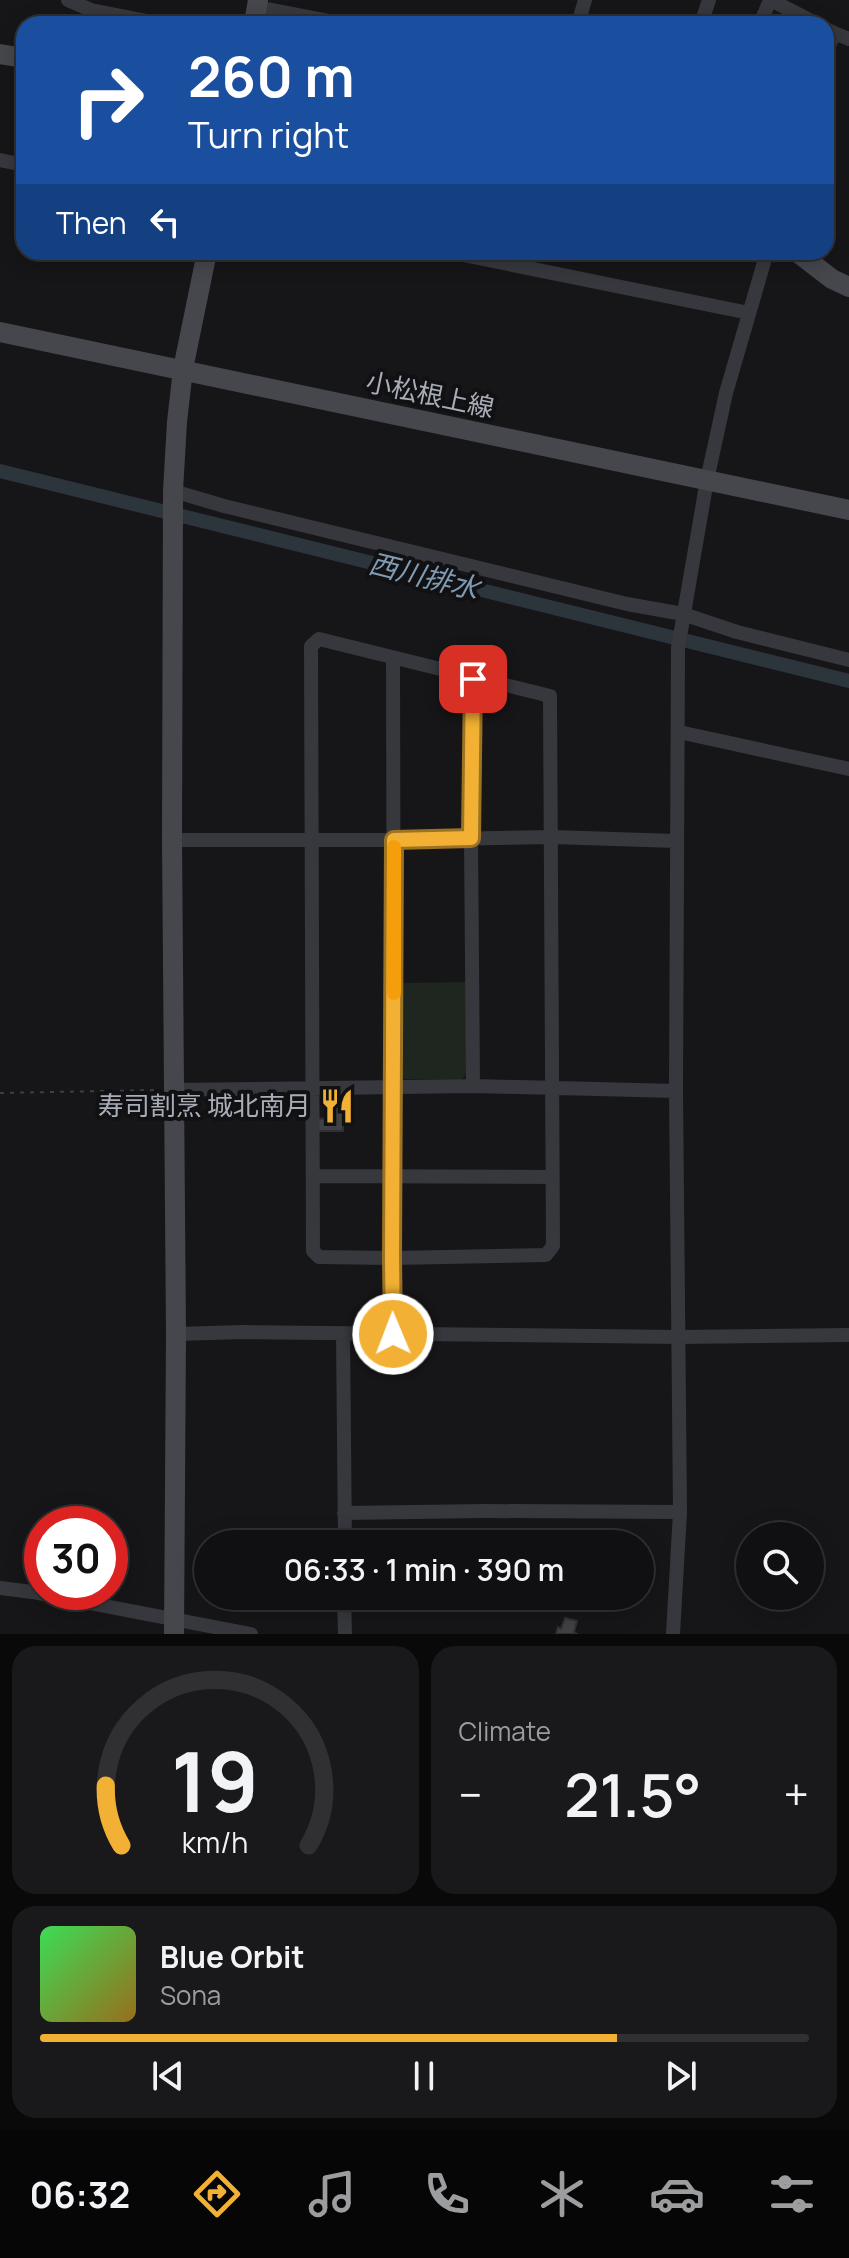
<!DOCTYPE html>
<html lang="en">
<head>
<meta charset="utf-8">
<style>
	body { margin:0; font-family:Manrope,"Noto Sans JP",sans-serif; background:#19191b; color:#f1f3f6; height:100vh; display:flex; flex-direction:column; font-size:30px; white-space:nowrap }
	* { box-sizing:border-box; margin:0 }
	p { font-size:26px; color:#9c9d9f }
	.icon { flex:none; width:44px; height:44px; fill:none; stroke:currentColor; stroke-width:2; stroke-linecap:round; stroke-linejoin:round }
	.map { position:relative; height:1634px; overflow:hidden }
	.panel { display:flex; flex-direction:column; gap:12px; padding:12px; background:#09090a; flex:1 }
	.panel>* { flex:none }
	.banner { position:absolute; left:16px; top:16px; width:818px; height:244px; border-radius:24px; box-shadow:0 4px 20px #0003,0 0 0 2px #303032; background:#1a4fa0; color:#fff; overflow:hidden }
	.fabs { position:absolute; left:736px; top:1522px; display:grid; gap:16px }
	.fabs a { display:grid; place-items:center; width:88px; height:88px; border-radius:50%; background:#101012; box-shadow:0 4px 20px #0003,0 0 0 2px #303032; font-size:40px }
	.speed { position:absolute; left:24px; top:1506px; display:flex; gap:16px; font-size:40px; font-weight:700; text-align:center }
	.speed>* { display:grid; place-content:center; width:104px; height:104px; border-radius:50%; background:#101012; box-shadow:0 4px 20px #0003,0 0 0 2px #303032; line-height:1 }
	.speed .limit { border:12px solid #d22; background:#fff; color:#111 }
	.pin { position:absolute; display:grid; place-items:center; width:68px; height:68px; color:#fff; margin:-34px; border-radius:16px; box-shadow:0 4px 12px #0006 }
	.me { position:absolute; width:88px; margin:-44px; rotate:359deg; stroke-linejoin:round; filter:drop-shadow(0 0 6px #0008) }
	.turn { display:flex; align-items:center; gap:28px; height:168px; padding:0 40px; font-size:36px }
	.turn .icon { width:104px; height:104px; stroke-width:2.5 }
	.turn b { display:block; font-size:56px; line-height:68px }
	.then { display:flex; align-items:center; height:76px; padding:0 40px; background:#0003; gap:16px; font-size:30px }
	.big { font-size:60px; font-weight:600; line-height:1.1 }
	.panel .card { flex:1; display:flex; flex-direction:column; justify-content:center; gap:12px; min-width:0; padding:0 28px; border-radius:24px; background:#19191b }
	.panel .dial { align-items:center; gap:0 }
	.dial svg { height:208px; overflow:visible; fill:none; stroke:#303032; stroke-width:7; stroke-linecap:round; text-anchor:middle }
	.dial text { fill:#f1f3f6; stroke:none }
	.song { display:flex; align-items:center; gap:24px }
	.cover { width:96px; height:96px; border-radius:12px; background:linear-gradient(135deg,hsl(130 70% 55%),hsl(40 70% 35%)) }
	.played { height:8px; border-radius:4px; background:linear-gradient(90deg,#f2b134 75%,#303032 75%) }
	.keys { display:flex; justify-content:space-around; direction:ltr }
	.heat { display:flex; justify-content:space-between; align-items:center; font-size:44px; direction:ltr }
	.panel .tiles { flex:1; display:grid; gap:12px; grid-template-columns:1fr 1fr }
	.card:last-child { grid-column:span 2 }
	.trip { position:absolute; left:194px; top:1530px; width:460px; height:80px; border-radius:40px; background:#101012; box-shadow:0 4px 20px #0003,0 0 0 2px #303032; font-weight:600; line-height:80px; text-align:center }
	.dock { display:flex; height:128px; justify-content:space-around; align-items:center; background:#060607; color:#9c9d9f }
	.dock .icon { width:56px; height:56px }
	.dock .on { color:#f2b134 }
	.dock b { font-size:36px; color:#f1f3f6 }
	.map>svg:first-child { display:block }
	.green { fill:#1e261f }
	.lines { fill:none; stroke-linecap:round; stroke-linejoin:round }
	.canal { stroke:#2c353c; stroke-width:14 }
	.building { fill:#404145; stroke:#303034; stroke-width:2 }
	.path { stroke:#3d3f44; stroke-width:2; stroke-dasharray:4 6; stroke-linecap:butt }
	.street { stroke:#37383d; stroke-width:14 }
	.secondary { stroke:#45474d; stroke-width:20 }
	.route-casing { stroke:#9d7322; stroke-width:20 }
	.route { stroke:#f2b134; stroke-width:14 }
	.slow { stroke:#f59e0b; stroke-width:14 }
	.labels { text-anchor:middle; stroke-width:8; stroke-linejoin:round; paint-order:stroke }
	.street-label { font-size:26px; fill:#a8adb8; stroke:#111113 }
	.poi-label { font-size:26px; fill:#a8adb8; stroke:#111113; text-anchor:end }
	.water-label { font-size:28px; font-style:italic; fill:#7f9bb3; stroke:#111113 }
</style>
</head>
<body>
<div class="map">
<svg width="849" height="1634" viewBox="0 0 849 1634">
	<rect width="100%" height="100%" fill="#161618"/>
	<path class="green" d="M467,982L466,1074L462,1079H403L402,983Z"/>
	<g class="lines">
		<path class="canal" d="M0,471L849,681"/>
	</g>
	<path class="building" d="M331,1093H343V1131H318V1119L331,1118Z
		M565,1618L577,1621L574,1632L577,1634H556L558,1627L561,1629Z"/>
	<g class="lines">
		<path class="path" d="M0,1093L157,1090"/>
		<path class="street" d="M68,0L91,10L162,24
			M771,0L817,24
			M257,7L345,24
			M578,24L585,0
			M701,24L709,0
			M760,24L770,0
			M826,29L834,33L826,54
			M834,33L849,39
			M0,160L24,165
			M449,252L749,313
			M173,491L224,506L627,604L683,614L737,632L849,660
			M319,639L550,696L553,1246L546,1255L392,1258L319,1257L313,1251L311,646Z
			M393,658L394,1087L392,1258L393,1334
			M473,679L471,838L473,1086
			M679,732L849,769
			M172,840H394L552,837L677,841
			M174,1090L473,1086L676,1091
			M313,1176L552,1177
			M343,1333L345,1544
			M176,1334L243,1332L679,1337L849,1335
			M344,1513L484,1511L680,1512
			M0,1588L32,1592L251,1634
			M344,1596L345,1634
			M673,1634L680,1512L676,1091L678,648L707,480L726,393L767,252"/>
		<path class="secondary" d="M254,24L258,0
			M0,54L24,58
			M797,252L832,279L849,287
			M0,332L849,510
			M174,1634L176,1334L172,840L173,491L177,422L183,369L207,252"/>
	</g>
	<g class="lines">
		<g class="route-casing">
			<path id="route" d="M393,1334L392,1258L394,840L471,838L473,679"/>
		</g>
		<use href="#route" class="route"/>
		<path class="slow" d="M394,847V993"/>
	</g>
	<defs>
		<g id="restaurant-bare" transform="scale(2.76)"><path d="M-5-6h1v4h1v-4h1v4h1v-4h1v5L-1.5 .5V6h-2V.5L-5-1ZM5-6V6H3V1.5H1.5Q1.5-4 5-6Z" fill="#f2b134" stroke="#111113" stroke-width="2.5" paint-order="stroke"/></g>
	</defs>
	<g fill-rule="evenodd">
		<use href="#restaurant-bare" x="337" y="1106"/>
	</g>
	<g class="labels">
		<g class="street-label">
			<text transform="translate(430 395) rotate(12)" y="9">小松根上線</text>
		</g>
		<g class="poi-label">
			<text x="311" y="1115">寿司割烹 城北南月</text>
		</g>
		<g class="water-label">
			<text transform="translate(424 576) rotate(14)" y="10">西川排水</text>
		</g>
	</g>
</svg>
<div class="fabs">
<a><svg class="icon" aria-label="search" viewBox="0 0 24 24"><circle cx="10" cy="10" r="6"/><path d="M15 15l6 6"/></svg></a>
</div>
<div class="speed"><div class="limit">30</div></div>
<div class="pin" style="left:473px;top:679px;background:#d93025"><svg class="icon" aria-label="arrive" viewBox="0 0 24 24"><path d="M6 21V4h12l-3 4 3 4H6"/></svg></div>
<svg class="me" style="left:393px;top:1334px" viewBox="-20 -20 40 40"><circle r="17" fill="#f2b134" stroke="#fff" stroke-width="3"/><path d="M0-11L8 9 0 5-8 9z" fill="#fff"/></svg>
<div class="trip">06:33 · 1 min · 390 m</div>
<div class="banner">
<div class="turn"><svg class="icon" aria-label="right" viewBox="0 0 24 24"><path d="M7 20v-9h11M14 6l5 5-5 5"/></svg><div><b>260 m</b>Turn right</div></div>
<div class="then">Then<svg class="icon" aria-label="left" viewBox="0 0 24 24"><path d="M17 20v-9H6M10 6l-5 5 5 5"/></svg></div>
</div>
</div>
<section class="panel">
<div class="tiles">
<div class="card dial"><svg viewBox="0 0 100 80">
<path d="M14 69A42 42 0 1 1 86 69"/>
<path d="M14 69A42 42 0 0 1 8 46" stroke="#f2b134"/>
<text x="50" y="56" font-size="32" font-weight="700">19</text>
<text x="50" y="72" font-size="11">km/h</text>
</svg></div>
<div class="card"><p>Climate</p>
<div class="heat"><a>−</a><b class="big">21.5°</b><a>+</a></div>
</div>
<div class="card">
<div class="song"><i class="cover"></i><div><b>Blue Orbit</b><p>Sona</p></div></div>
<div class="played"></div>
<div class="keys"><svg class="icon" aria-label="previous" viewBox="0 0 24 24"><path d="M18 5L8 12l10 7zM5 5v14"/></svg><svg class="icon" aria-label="pause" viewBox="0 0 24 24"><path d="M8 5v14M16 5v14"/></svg><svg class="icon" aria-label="next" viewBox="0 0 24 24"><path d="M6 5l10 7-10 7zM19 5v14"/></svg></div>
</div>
</div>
</section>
<nav class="dock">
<b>06:32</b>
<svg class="icon on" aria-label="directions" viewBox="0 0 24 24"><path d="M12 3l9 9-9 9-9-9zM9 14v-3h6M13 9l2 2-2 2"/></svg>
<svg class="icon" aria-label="music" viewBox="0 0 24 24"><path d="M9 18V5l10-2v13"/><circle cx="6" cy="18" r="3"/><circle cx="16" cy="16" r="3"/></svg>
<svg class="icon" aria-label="phone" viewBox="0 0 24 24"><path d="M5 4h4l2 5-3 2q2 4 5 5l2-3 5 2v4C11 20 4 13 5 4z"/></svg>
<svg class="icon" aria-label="climate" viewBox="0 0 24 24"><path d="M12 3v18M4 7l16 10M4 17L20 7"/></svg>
<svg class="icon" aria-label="car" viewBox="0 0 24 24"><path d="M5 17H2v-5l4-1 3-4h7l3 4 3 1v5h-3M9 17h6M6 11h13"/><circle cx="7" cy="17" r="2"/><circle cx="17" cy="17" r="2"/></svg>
<svg class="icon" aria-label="filters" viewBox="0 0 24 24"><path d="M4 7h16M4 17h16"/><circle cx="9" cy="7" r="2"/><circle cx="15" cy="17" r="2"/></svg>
</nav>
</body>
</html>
